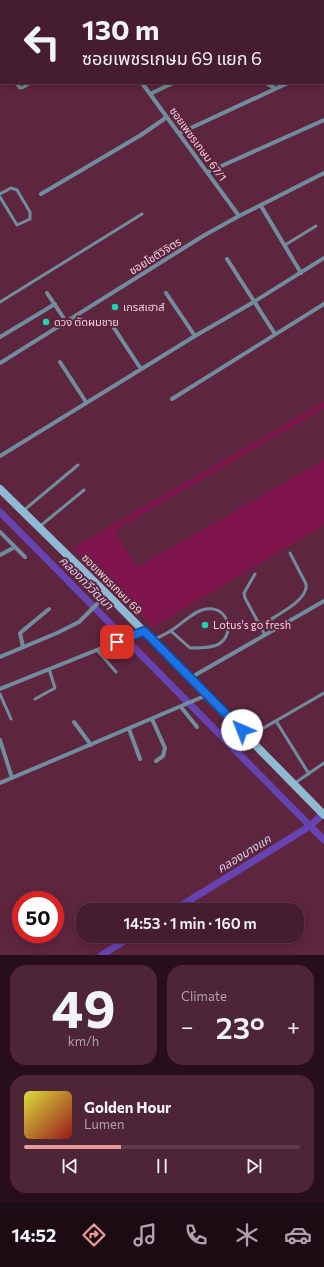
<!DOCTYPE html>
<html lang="en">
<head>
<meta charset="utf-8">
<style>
	body { margin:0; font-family:Commissioner,"Noto Sans Thai",sans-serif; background:#4d2537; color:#f1f3f6; height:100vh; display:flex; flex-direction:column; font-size:15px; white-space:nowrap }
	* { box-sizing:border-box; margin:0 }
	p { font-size:13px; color:#b0a1aa }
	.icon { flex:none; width:22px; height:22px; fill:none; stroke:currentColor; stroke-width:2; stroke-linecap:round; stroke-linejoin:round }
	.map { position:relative; height:955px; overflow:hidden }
	.drawer { display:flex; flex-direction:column; gap:10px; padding:10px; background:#260f1a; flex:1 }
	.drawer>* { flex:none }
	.hud { position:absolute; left:0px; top:0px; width:324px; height:84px; box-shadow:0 2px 10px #0003,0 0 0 1px #5e3a4b; background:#461c2f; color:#f1f3f6; overflow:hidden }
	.speed { position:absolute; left:12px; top:891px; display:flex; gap:8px; font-size:20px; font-weight:700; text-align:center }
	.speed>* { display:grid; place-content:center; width:52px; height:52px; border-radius:50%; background:#461c2f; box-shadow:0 2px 10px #0003,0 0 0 1px #5e3a4b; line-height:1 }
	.speed .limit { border:6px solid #d22; background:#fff; color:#111 }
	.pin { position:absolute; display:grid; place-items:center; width:34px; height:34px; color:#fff; margin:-17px; border-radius:8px; box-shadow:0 2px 6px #0006 }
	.me { position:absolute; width:44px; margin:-22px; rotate:316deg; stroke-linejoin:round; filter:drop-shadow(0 0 3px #0008) }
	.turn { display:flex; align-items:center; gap:14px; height:84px; padding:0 16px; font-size:18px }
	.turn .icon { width:52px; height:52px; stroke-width:2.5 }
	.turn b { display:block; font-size:28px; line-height:34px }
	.big { font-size:30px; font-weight:600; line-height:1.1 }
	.drawer .tile { flex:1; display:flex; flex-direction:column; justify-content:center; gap:6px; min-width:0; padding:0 14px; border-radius:16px; background:#4d2537 }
	.drawer .dial { align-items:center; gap:0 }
	.dial b { font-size:52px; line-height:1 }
	.song { display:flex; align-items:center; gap:12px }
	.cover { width:48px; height:48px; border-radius:6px; background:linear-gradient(135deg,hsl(60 70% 55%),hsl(0 70% 35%)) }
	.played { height:4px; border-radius:2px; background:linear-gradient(90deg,#e69b98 35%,#5e3a4b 35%) }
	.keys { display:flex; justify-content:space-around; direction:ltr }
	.heat { display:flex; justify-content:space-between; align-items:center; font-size:22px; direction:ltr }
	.drawer .tiles { flex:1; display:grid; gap:10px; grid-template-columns:1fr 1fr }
	.tile:last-child { grid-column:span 2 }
	.trip { position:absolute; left:76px; top:903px; width:228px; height:40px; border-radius:16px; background:#461c2f; box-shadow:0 2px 10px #0003,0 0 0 1px #5e3a4b; font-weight:600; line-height:40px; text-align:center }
	.dock { display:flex; height:64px; justify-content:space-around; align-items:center; background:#1c0b13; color:#b0a1aa }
	.dock .icon { width:28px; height:28px }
	.dock .selected { color:#e69b98 }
	.dock b { font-size:18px; color:#f1f3f6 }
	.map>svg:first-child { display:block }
	.green { fill:#80144d }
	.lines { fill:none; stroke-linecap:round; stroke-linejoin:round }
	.canal { stroke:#6743b2; stroke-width:7 }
	.service { stroke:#718d9d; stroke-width:3 }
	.minor { stroke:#718d9d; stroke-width:4 }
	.secondary { stroke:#8ebad4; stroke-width:8 }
	.route-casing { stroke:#114b97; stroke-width:10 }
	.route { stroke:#1a73e8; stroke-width:7 }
	.poi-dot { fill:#1dd5b1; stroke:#5e253f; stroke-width:1.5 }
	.labels { text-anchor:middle; stroke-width:4; stroke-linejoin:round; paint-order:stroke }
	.street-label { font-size:11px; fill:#f3cfdc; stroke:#5e253f }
	.poi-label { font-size:11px; fill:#f3cfdc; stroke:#5e253f; text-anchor:start }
	.water-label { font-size:12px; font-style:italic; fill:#d5cfec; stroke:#5e253f }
</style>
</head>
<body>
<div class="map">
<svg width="324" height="955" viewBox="0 0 324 955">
	<rect width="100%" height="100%" fill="#5e253f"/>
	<path class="green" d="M324,402V408L118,528L115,534L137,567L324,460V525L153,627L73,548Z"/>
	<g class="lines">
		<path class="canal" d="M0,512L324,840
			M174,910L310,826L324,813
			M102,955L132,936"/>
		<path class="service" d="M45,0V1
			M149,0V1
			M186,0V1
			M120,1L121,0
			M0,28L1,30
			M0,56L1,55
			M16,83L20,88L24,87L30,83
			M0,194L11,188L17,190L30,212V219L17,225L0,197
			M285,245L316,226
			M0,302L142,214
			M23,511L78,465
			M39,527L84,490
			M255,574L244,593L245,598L265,635
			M260,626C273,617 309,601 306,584L290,553
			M153,640C159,637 166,634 172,630C182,624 193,611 206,609C230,605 237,639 214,646C207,648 197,648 190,648L171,631
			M97,650L116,672
			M0,694L11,719
			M35,699L55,688L49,669
			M276,721L309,774
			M248,737L324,693
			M295,783L324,763"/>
		<path class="minor" d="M80,1L82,0
			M215,1L217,0
			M323,12H324
			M323,67H324
			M142,83L239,216
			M266,83L273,87
			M150,94L173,83
			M180,133L288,83
			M208,172L324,120
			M41,194L141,135L167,117
			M261,206L301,273
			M227,259L275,334
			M47,293L63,317
			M166,293L195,336
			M114,328L141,369
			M0,337L55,304
			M60,362L86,402
			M0,363L203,236L239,216L324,173
			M172,399L324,304
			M0,456L195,336L252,303L324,258
			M0,532L25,557
			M0,555L15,547
			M23,647L20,633L49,609
			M0,657L57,633L79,622L107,594
			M190,678L324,601
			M0,689L144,631
			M181,707L197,727
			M152,719L165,748L163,756L156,761
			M74,722L91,745
			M129,729L140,759
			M0,740L12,778
			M0,783L207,695"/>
		<path class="secondary" d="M0,489L107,594L324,815"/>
	</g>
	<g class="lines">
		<g class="route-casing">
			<path id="route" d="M117,642L144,631L242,730"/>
		</g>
		<use href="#route" class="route"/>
	</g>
	<g class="poi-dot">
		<circle cx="115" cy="307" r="4"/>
		<circle cx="46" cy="322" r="4"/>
		<circle cx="205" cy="625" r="4"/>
	</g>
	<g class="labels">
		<g class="street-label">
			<text transform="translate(198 144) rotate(54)" y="4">ซอยเพชรเกษม 67/1</text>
			<text transform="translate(155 256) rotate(-32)" y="4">ซอยโชติวิจิตร</text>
			<text transform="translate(112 584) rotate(45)" y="4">ซอยเพชรเกษม 69</text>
		</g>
		<g class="poi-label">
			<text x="123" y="311">เกรสเฮาส์</text>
			<text x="54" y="326">ดวง ตัดผมชาย</text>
			<text x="213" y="629">Lotus's go fresh</text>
		</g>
		<g class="water-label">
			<text transform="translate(86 583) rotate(45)" y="4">คลองทวีวัฒนา</text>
			<text transform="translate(244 854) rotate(-32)" y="4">คลองบางแค</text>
		</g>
	</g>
</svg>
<div class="speed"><div class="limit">50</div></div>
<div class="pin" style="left:117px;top:642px;background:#d93025"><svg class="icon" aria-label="arrive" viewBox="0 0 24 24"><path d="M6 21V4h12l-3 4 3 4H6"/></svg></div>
<svg class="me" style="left:242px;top:730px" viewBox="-20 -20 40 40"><circle r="19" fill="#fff"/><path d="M0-13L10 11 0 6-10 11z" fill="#1a73e8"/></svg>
<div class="trip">14:53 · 1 min · 160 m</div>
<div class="hud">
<div class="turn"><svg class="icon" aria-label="left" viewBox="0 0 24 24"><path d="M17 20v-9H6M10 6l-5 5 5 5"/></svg><div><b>130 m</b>ซอยเพชรเกษม 69 แยก 6</div></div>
</div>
</div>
<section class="drawer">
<div class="tiles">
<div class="tile dial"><b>49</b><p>km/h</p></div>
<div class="tile"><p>Climate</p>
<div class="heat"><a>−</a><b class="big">23°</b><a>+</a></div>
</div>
<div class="tile">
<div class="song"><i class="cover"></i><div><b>Golden Hour</b><p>Lumen</p></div></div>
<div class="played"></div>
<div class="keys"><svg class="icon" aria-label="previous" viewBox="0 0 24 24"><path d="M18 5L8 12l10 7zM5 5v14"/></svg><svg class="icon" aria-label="pause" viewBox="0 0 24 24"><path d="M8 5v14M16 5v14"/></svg><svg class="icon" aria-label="next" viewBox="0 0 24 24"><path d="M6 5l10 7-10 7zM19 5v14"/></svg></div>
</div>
</div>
</section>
<nav class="dock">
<b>14:52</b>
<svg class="icon selected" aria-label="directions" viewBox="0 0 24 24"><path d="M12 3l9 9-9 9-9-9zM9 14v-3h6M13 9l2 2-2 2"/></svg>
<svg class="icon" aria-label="music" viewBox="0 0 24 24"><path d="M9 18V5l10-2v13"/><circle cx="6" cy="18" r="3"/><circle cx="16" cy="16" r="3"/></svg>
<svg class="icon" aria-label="phone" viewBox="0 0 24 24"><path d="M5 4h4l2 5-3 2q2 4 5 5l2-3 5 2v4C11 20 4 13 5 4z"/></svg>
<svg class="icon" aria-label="climate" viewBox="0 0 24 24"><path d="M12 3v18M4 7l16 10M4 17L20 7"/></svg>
<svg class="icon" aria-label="car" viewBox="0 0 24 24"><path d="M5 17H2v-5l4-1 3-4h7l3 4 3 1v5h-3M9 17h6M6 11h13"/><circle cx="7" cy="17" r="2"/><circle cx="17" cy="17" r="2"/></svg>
</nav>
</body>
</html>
